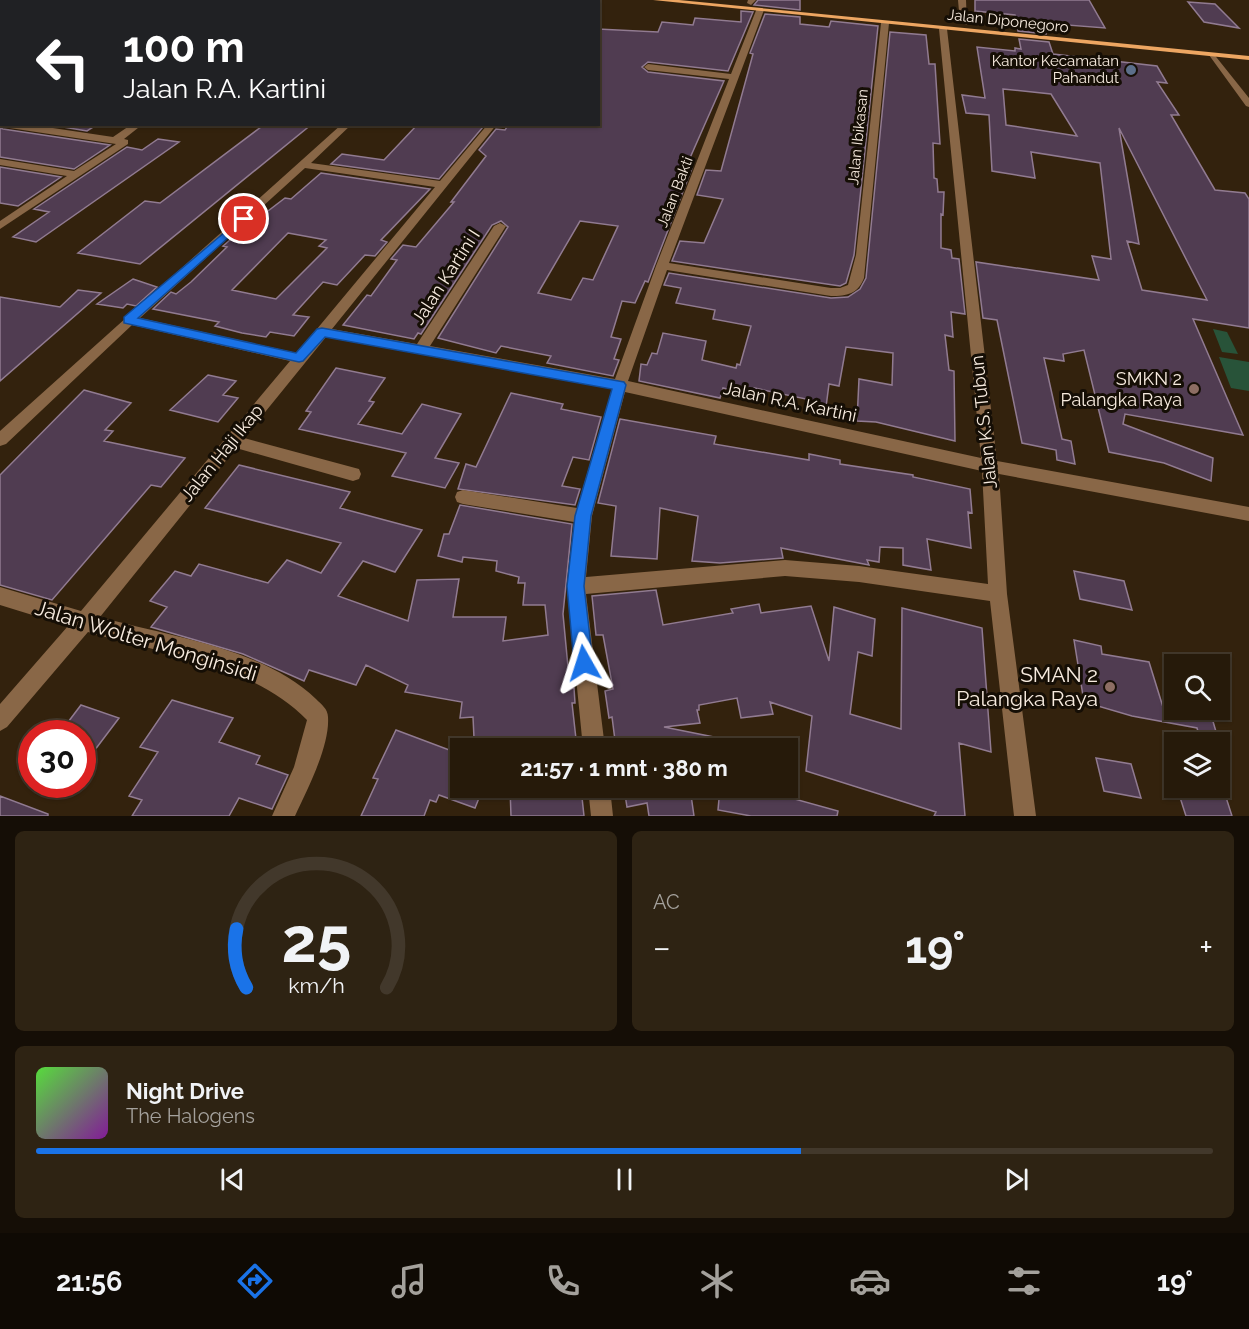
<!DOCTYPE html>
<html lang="id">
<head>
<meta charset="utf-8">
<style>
	body { margin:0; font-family:Raleway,sans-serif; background:#2e2313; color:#f1f3f6; height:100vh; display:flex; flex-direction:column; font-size:22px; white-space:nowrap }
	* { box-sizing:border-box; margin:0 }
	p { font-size:20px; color:#a4a19c }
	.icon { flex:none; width:33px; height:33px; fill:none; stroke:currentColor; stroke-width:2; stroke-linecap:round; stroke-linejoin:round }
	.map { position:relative; height:816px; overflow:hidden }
	.drawer { display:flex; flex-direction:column; gap:15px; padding:15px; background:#150e06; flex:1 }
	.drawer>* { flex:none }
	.hud { position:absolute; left:0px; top:0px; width:600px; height:126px; box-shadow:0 2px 4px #0004,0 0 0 2px #42382b; background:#202124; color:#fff; overflow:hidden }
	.buttons { position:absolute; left:1164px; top:654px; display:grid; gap:12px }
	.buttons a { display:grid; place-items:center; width:66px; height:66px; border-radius:0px; background:#261a0a; box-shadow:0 2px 4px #0004,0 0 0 2px #42382b; font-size:30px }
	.speed { position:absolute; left:18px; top:720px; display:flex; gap:12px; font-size:30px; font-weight:700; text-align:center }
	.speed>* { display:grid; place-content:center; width:78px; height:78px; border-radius:50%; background:#261a0a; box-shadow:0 2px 4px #0004,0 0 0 2px #42382b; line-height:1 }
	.speed .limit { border:9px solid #d22; background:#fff; color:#111 }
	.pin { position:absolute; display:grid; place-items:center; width:51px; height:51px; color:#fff; margin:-26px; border:3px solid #fff; border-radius:50%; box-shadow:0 2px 6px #0007 }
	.me { position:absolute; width:66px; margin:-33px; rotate:354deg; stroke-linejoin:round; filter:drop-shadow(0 0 4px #0008) }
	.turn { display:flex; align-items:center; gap:21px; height:126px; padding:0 24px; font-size:27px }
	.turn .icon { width:78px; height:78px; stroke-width:2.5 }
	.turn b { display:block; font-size:42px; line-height:51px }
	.big { font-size:45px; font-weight:700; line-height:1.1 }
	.drawer .card { flex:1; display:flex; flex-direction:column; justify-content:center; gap:9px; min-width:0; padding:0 21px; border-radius:9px; background:#2e2313 }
	.drawer .dial { align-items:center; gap:0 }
	.dial svg { height:156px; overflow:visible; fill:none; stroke:#42382b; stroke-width:7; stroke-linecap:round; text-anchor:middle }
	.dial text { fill:#f1f3f6; stroke:none }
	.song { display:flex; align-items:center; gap:18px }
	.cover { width:72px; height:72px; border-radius:9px; background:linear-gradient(135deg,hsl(110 70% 55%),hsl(290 70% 35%)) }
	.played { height:6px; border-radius:3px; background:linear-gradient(90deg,#1a73e8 65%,#42382b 65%) }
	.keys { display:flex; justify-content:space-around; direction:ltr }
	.heat { display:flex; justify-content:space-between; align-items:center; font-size:33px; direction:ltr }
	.drawer .tiles { flex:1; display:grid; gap:15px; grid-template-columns:1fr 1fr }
	.card:last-child { grid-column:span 2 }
	.trip { position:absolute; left:450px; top:738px; width:348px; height:60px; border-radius:0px; background:#261a0a; box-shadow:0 2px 4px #0004,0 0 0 2px #42382b; font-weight:700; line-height:60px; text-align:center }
	.tab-bar { display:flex; height:96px; justify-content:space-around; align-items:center; background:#0f0a04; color:#a4a19c }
	.tab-bar .icon { width:42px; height:42px }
	.tab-bar .selected { color:#1a73e8 }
	.tab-bar b { font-size:27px; color:#f1f3f6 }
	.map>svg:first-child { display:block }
	.green { fill:#285339 }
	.building { fill:#503c51; stroke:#917b91; stroke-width:1.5; fill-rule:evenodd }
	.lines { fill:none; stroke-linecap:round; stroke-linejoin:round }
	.minor { fill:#896747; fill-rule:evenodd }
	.major { fill:#eda662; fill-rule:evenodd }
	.route { fill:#1a73e8; stroke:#114b97; stroke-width:1.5 }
	.service-dot { fill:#5c6f8a; stroke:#150e05; stroke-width:2 }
	.education-dot { fill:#8d6e63; stroke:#150e05; stroke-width:2 }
	.labels { text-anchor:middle; stroke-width:6; stroke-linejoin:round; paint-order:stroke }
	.far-street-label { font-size:15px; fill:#f7ebdf; stroke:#150e05 }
	.far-poi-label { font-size:15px; fill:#f7ebdf; stroke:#150e05; text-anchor:end }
	.street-label { font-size:18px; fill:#f7ebdf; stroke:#150e05 }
	.poi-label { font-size:18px; fill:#f7ebdf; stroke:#150e05; text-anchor:end }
	.near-street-label { font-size:21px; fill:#f7ebdf; stroke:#150e05 }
	.near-poi-label { font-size:21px; fill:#f7ebdf; stroke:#150e05; text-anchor:end }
</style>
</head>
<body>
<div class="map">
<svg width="1249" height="816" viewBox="0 0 1249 816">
	<rect width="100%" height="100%" fill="#33220d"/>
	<path class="green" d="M1213,329L1227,332L1238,354L1222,352Z
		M1219,357L1249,362V391L1231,388Z"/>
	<path class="building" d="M758,0H800V10L754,5Z
		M975,0H1089L1105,28L1042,23L1046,34L1018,31L1015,15L975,11Z
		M1188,2L1215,4L1239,28L1204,22Z
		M741,11L753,12L728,71L648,62L642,67L648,72L724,81L686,167L692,168L648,282L645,281L635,303L622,301L611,337L621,339L614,359L619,360L613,376L547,363L551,356L501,346L496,353L438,338L508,227L501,221L492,225L421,334L418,333L414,339L343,325L367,295L371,296L397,260L391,259L403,245L416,247L454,202H451L486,156L479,150L496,129L505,130L509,124L569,127L598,124V29L658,32L662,22L693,25L695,18L741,22ZM580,221L618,226L593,280L583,278L571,300L538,293Z
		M765,14L800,17V24L829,27L831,21L878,26L854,255L846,283L840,286L672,261L680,241L704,243L723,199L697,195L706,170L721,171L753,54L750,53Z
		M890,32L926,35L929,64H935L940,144L933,143L934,178L937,179L938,192H944L943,215L941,214V248L951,250L952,258L959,259L965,314L951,312L953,337L945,335L949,370L954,371L955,441L876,422L857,421L859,379L892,385L893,353L846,347L839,386L829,384L826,407L811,403V400L754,388L752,395L723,388L720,398L639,381L641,364L647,365L652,353L657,354L663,333L706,341L702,360L736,368L737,364L740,365L751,326L713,319L715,310L676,303L681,288L664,285L669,273L831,298L848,297L860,289L866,278Z
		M1019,39L1049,42L1053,54L1157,66L1167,83L1157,82L1179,115H1171L1215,190L1245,193L1249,199V328L1193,319L1243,435L1125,414L1123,424L1213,458L1211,481L1164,463L1109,452L1084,350L1063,354L1064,361L1044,358L1062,439L1071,441L1075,464L1057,460L1056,450L1022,443L997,320L983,318L976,262L1099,280L1092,256L1111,259L1100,163L1031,152L1035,178L992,171L989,115L966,113L962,95L985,98L977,47L1015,51V48L1021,49ZM1003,89L1051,94L1077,136L1006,125ZM1119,128L1207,300L1142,290L1127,241L1139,244Z
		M45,124H98L87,131Z
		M265,124H312L140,264L78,253L145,201L160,203Z
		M418,124L483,127L439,179L331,164L342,154L384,160Z
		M0,128L3,129L110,145L74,169L0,157Z
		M158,139L179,142L36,242L13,237L49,212L34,209L127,147L142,150Z
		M0,167L61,177L18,206L0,203Z
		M321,173L430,189L381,240L387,242L375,256L365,255L337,285L323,282L293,315L309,317L294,336L270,332L266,337L242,333L215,326L219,322L153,309L171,292L176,294L191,282L227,247L223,246L260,214H264L285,198L291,199ZM288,233L326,240L319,246L327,248L276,299L232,290Z
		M133,279L157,287L136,306L127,304L123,308L97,304Z
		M78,290L101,293L0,381V297L60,307Z
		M336,368L385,378L369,401L374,402L358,424L402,434L422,404L461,414L435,458L459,463L445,488L392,476L406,453L299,429L311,412L306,411Z
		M208,375L236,381L223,395L238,398L218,422L170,410Z
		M84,390L131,403L105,430L113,431L104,441L185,458L161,487L151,485L52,600L0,585V475Z
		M511,393L563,404L561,409L601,417L589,460L573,457L562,486L580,489L575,505L458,489L466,464L476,467Z
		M620,419L716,436L714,444L809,460V454L840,460V464L913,475V477L970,489L972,513L968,512L971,548L927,539L931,570L903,565V548L880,547L879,562L867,560L869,565L781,548L783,558L720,563L692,561L698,516L660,508L657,559L611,556L616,506L598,503Z
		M239,465L350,492L340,508L422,530L395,572L363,561L338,596L408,621L417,580L459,579L453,617H506L503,641L548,635L545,605H523L525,583H518L519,577L496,571L497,561L463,557L462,562L438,556L444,534H449L460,505L572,524L563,614L570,688H574L575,703H572L577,748H469L474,738L473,717L460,718L462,702L405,692L408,685L366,665L356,685L309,670L304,681L243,654L151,627L167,607L150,601L175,571L191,576L199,564L268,583L287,560L321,573L341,543L205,508Z
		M1074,571L1124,581L1132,610L1080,599Z
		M656,590L663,625L733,613L731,609L759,604L761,613L811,606L829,661L834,607L875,619L872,656L858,652L850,714L901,729L902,608L982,628L991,752L959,743L965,816H934L936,812L806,771L812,716L770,702L773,714L741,718L737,698L699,705V710H697L700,723L664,727L729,740L688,748H616L612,717L609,718L605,691L613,689L603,635H596L592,596Z
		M1074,640L1101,646L1102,654L1149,662L1163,707L1212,718L1219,742H1201L1197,728L1132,716L1084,702Z
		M172,700L233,718L219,742L260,756L256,764L288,775L272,809L239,798L229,816H132L142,800L129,796L158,752L140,747Z
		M81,705L119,718L82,767V734H59Z
		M396,730L460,754V788H483L475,808L439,795L436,802L430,800L424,816H361L378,779L373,778Z
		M1096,758L1131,764L1141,798L1104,791Z
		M510,788H581L584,816H511Z
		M624,788H690L694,816H649L647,803L627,807Z
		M720,788H780V795L838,811L837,816H751L718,810Z
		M1177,788H1223L1232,816H1186Z
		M0,796L48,814V816H0Z"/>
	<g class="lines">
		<path class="minor" d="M485,0H493L484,2Z
			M592,0H600L598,2Z
			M748,0H756L751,5L747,3Z
			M958,0H966L967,25L960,23Z
			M757,8L764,10L669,263L831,288H840L848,285L856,255L881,23L885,21L889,23L864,278C858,294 847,296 831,296L667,270L628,381L981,458L939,29L943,27L947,29L997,461L1249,507V521L999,474L1007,594L1036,816H1014L990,601L859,582L785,576L586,594L605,748H583L567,586L574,522L463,504L457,502L455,497L457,492L463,490L577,508L612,389L326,337L244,438L359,469L361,474L359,479L353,481L236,448L100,617C167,636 264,648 316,699C321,704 328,709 328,717C330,746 307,790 295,816H272L294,767L307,720C251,663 161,654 88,632L7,727L0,731V704L68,626L0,605V587L81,611L290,361L132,325L6,444L0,446V431L342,124H352L311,163L440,181L488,124H497L332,329L417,344L494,226L500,223L506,226L430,346L615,379L656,266L729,79L648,70L644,67L648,64L731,74ZM305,168L435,187L297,353L140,318ZM625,392L982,471L988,584L859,566L785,560L586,577L592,516Z
			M1213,53L1249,98V107L1246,106L1209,55Z
			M0,122L2,124H26L113,137L132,124H143L124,139L128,140V144L0,229V221L67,176L0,165V159L74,171L116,144L3,127L0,126Z
			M588,788H610L613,816H591Z"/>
		<path class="major" d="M653,0H679L1249,56V60Z"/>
	</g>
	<path class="route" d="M244,216L247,217V221L138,318L296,353L317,329L322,328L624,382L626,385L591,516L584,586L593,663L590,669L584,672L577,669L574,663L567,586L575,516L612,389L325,337L303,361L299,362L124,323V317Z"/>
	<circle class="service-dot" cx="1131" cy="70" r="6"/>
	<g class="education-dot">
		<circle cx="1194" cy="389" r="6"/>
		<circle cx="1110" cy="687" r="6"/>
	</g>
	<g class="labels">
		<g class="far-street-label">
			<text transform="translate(1008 21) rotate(6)" y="5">Jalan Diponegoro</text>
			<text transform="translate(858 137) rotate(-84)" y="5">Jalan Ibikasan</text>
			<text transform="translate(675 192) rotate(-69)" y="5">Jalan Bakti</text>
		</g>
		<g class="far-poi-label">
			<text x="1119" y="66">Kantor Kecamatan<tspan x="1119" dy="17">Pahandut</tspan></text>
		</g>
		<g class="street-label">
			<text transform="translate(446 277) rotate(-57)" y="6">Jalan Kartini I</text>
			<text transform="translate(790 402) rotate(12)" y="6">Jalan R.A. Kartini</text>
			<text transform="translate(984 422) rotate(-96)" y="6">Jalan K.S. Tubun</text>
			<text transform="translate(222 453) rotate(-51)" y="6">Jalan Haji Ikap</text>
		</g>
		<g class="poi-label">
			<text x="1182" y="385">SMKN 2<tspan x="1182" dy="21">Palangka Raya</tspan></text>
		</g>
		<g class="near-street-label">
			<text transform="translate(146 641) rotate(17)" y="7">Jalan Wolter Monginsidi</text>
		</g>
		<g class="near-poi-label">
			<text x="1098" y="682">SMAN 2<tspan x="1098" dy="24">Palangka Raya</tspan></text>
		</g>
	</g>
</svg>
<div class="buttons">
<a><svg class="icon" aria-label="search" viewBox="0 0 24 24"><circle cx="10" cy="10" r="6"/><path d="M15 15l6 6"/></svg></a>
<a><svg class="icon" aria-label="layers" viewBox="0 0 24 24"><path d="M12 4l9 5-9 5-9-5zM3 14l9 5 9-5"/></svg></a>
</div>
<div class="speed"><div class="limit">30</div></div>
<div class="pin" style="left:244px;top:219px;background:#d93025"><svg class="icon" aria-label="arrive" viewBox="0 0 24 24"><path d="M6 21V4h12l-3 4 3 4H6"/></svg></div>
<svg class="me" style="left:584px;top:663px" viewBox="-20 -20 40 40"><path d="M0-17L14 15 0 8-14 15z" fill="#1a73e8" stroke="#fff" stroke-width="4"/></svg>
<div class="trip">21:57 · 1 mnt · 380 m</div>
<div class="hud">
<div class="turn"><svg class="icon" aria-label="left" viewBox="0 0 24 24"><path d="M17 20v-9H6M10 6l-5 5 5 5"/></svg><div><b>100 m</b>Jalan R.A. Kartini</div></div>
</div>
</div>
<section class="drawer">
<div class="tiles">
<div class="card dial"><svg viewBox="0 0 100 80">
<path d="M14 69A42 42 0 1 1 86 69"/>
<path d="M14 69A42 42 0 0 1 9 39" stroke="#1a73e8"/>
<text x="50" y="56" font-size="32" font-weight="700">25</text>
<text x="50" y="72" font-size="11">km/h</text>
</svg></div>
<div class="card"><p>AC</p>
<div class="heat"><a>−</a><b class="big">19°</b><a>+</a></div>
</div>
<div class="card">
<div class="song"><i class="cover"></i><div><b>Night Drive</b><p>The Halogens</p></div></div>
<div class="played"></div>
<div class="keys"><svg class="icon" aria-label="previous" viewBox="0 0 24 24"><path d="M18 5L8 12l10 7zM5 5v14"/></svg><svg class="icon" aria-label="pause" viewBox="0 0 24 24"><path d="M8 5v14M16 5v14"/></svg><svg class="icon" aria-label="next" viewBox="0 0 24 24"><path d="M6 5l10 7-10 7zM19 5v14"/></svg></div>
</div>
</div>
</section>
<nav class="tab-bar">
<b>21:56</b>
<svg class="icon selected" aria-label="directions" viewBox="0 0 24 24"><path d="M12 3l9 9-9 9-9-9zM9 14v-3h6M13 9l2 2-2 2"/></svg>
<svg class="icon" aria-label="music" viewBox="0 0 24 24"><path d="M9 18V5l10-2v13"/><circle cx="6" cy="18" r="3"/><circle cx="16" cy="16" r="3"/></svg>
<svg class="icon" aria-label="phone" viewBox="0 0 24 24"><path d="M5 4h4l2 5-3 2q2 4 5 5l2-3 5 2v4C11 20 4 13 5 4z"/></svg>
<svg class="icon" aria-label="climate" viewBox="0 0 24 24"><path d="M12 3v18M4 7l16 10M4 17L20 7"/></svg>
<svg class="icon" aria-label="car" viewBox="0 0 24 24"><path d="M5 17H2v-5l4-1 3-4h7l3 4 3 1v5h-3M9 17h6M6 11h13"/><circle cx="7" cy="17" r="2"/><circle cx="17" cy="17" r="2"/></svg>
<svg class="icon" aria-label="filters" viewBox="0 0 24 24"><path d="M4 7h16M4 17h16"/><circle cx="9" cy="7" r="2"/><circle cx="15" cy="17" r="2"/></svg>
<b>19°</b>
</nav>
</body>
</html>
